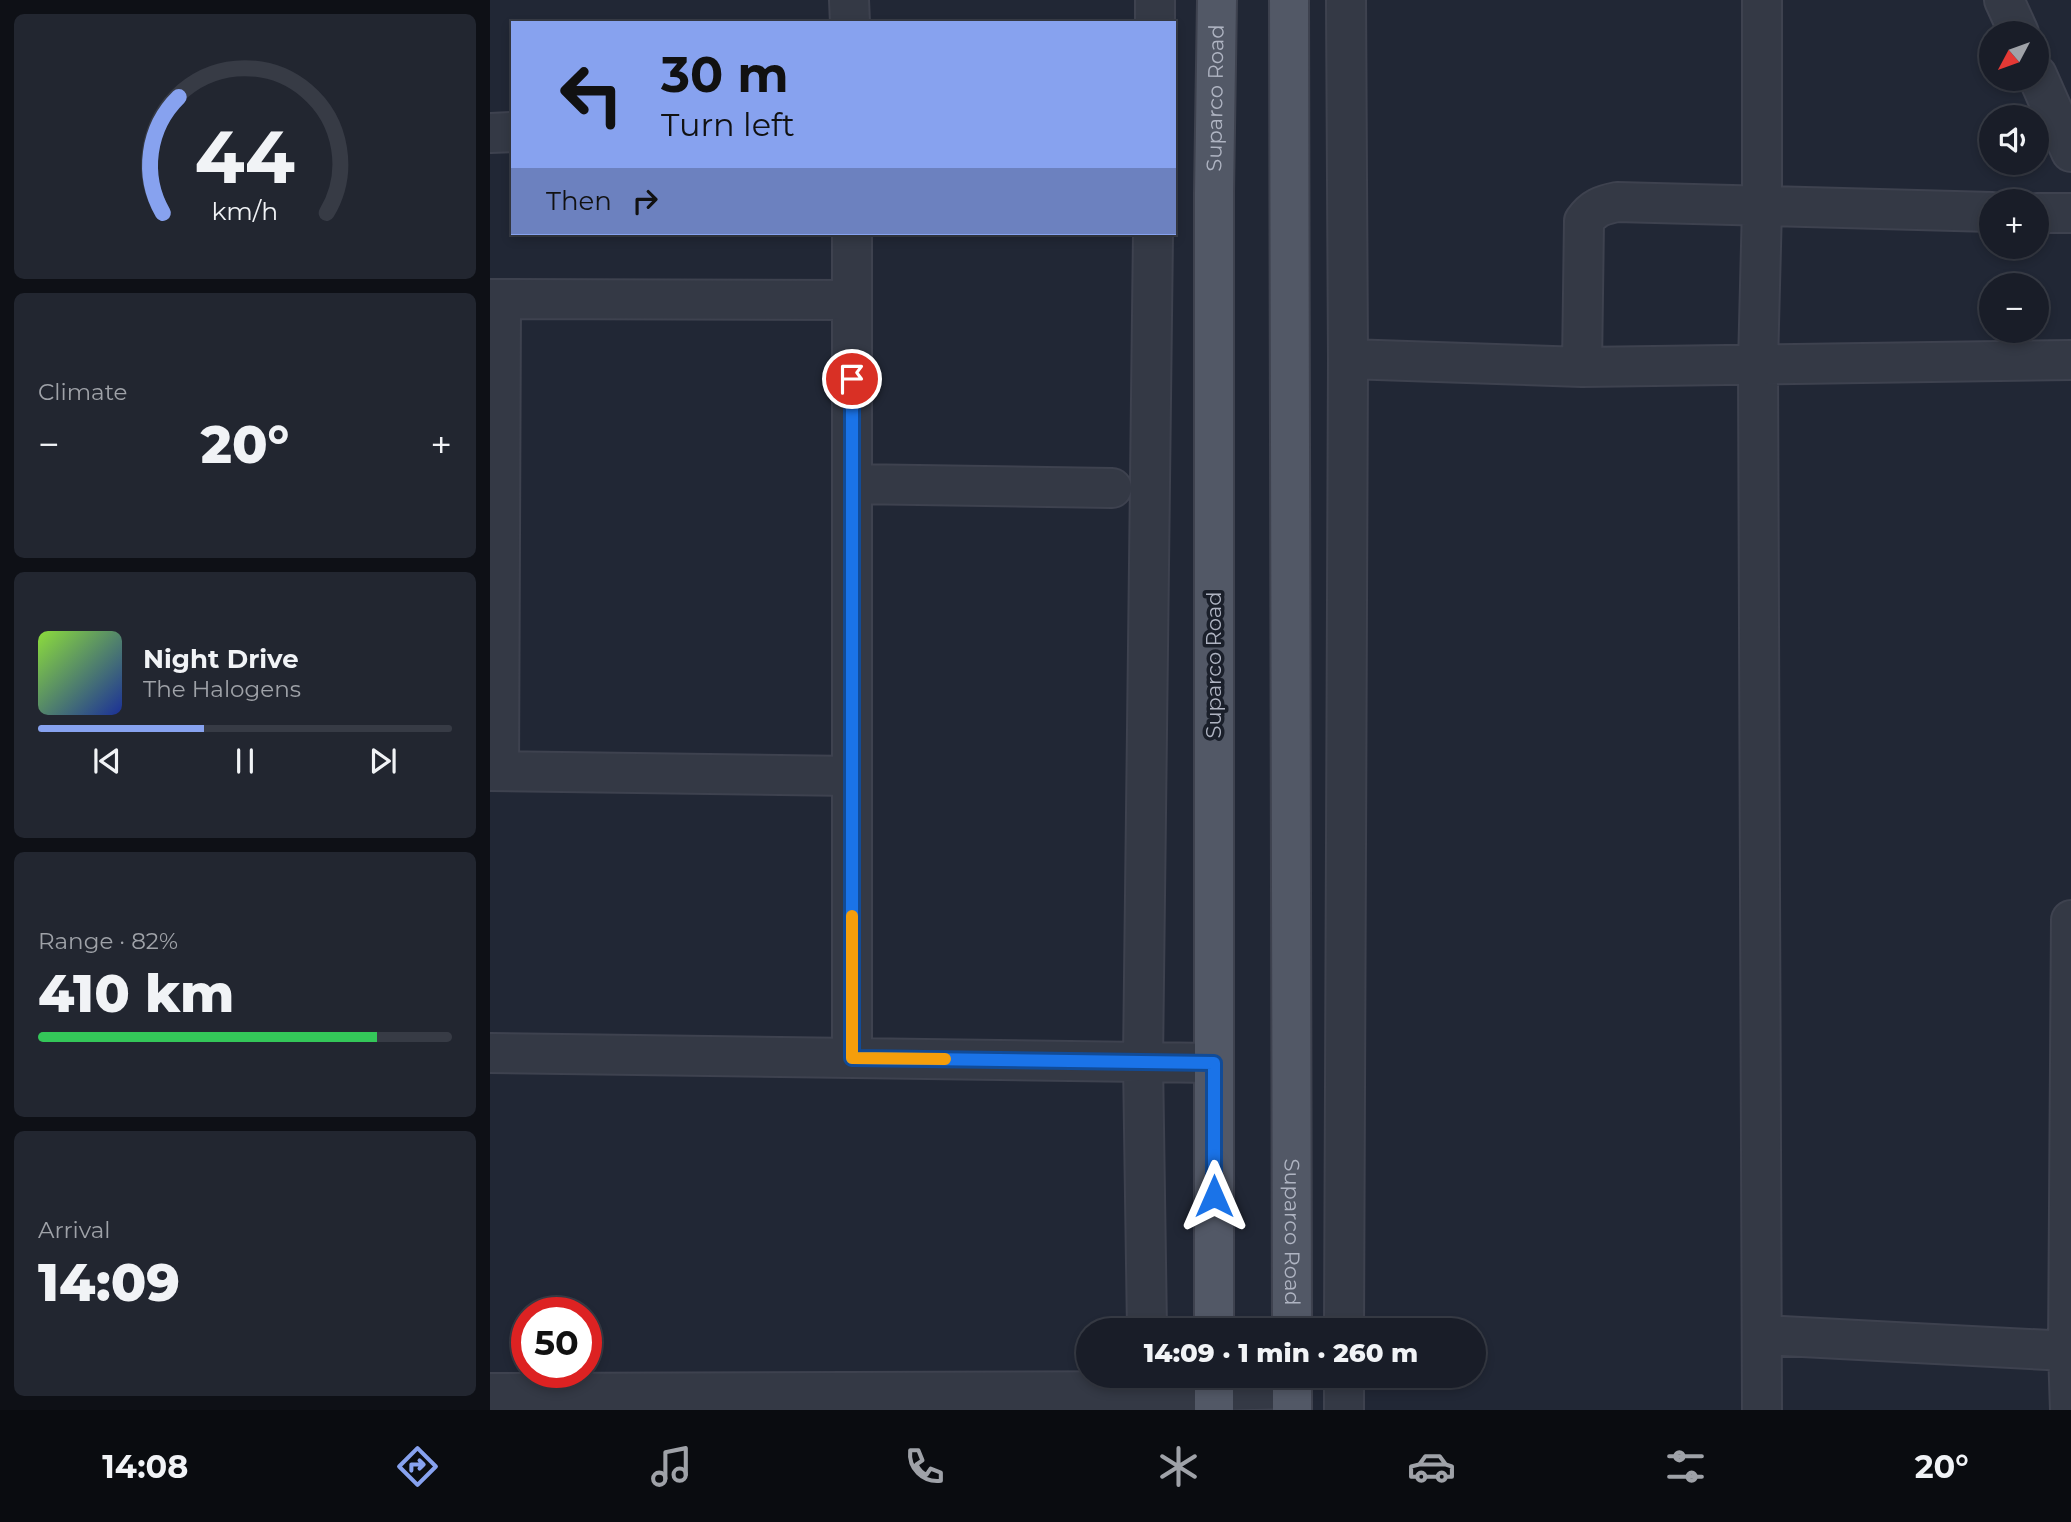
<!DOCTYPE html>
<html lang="en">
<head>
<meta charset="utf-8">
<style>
	body { margin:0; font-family:Montserrat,sans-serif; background:#222630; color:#f1f3f6; height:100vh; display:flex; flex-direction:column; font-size:26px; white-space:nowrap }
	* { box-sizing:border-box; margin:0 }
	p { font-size:23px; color:#9fa2a8 }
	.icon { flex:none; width:38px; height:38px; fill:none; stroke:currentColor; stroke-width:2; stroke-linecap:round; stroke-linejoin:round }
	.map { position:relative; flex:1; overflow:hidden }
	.panel { display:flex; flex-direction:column; gap:14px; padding:14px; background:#0e1016; width:490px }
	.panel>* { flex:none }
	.hud { position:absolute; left:21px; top:21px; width:665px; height:214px; border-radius:0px; box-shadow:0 4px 10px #0003,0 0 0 2px #373b45; background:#87a2ef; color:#111; overflow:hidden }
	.needle { width:46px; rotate:229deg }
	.controls { position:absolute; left:1489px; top:21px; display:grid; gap:14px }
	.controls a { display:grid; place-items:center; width:70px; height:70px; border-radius:50%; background:#191d28; box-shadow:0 4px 10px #0003,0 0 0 2px #373b45; font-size:35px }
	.speed { position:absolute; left:21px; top:1297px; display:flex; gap:14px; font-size:35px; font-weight:700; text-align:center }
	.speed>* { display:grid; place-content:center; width:91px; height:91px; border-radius:50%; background:#191d28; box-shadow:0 4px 10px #0003,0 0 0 2px #373b45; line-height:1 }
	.speed .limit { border:10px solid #d22; background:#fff; color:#111 }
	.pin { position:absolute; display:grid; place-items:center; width:60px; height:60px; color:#fff; margin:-30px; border:4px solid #fff; border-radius:50%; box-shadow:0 2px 7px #0007 }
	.me { position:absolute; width:77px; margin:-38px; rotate:0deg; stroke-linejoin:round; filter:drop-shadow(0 0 5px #0008) }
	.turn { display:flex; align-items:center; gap:24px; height:147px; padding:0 35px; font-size:32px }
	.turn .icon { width:91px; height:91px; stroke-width:2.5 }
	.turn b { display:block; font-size:49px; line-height:60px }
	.then { display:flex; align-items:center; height:66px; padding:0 35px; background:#0003; gap:14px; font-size:26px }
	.big { font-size:52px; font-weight:800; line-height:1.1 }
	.panel .widget { flex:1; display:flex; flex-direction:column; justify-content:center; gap:10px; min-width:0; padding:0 24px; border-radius:10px; background:#222630 }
	.panel .dial { align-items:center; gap:0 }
	.dial svg { height:182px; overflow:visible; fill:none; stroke:#373b45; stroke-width:7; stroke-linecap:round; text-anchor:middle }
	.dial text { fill:#f1f3f6; stroke:none }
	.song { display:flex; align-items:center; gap:21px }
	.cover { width:84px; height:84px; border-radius:10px; background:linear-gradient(135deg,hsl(90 70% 55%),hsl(230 70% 35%)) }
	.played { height:7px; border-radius:4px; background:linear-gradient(90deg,#87a2ef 40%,#373b45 40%) }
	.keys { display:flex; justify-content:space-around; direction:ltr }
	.heat { display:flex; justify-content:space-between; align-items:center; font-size:38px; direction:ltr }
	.charge { height:10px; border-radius:5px; background:linear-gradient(90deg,#34c759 82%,#373b45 0) }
	.trip { position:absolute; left:586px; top:1318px; width:410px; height:70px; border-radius:35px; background:#191d28; box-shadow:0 4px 10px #0003,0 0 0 2px #373b45; font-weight:800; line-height:70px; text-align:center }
	.dock { display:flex; height:112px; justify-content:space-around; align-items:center; background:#0a0c10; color:#9fa2a8 }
	.dock .icon { width:49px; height:49px }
	.dock .active { color:#87a2ef }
	.dock b { font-size:32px; color:#f1f3f6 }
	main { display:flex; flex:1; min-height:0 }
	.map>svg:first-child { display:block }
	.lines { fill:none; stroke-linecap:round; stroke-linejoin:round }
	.minor-casing { stroke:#3e424f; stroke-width:42 }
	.major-casing { stroke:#3e424f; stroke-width:42 }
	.minor { stroke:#343945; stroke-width:38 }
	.major { stroke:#525866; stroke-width:38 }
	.route-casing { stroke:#114b97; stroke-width:18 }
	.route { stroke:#1a73e8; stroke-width:12 }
	.slow { stroke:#f59e0b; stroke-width:12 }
	.labels { text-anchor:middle; stroke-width:7; stroke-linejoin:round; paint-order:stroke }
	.street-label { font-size:21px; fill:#afb4c2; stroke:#1a1f2a }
</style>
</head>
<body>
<main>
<section class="panel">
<div class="widget dial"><svg viewBox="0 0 100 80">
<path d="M14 69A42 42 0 1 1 86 69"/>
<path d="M14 69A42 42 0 0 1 21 18" stroke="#87a2ef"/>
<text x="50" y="56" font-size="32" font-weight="700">44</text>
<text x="50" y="72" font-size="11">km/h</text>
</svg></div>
<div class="widget"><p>Climate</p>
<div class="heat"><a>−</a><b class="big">20°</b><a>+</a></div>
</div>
<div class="widget">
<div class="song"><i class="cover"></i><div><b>Night Drive</b><p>The Halogens</p></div></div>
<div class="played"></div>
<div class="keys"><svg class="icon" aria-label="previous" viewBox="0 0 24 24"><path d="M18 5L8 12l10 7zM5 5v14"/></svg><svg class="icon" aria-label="pause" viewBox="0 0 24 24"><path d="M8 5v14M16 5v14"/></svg><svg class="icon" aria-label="next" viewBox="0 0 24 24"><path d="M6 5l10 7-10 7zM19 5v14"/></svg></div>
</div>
<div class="widget"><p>Range · 82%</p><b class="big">410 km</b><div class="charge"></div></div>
<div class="widget"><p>Arrival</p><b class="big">14:09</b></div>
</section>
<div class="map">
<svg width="1581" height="1410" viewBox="0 0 1581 1410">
	<rect width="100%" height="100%" fill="#212735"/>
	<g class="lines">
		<g class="minor-casing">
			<path id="minor" d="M359,0L360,23
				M1514,0L1529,33
				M665,23V0
				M1547,75L1581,152
				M0,133L23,132
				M1547,213H1581
				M362,233V1058
				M0,299L362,300
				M858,359L1092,367L1581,360
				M1092,367L1094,221C1103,208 1112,205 1127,202L1502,212
				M362,484L622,488
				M0,771L362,776
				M9,771L11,299
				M0,1053L724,1063
				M657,1330L653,1061L663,233
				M854,1330L858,359L856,0
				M1272,1335L1578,1351
				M0,1393L724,1391L802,1389
				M854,1410V1376
				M1272,1410L1268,364L1272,207V0
				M1580,1410L1578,1351L1581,920"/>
		</g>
		<g class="major-casing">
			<g id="major">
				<path id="s1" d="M799,0L802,1330"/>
				<path id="s2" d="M724,1330V193L727,0"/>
				<path d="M802,1376V1410"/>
				<path d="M724,1410V1376"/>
			</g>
		</g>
		<use href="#minor" class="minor"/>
		<use href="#major" class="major"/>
	</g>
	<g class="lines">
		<g class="route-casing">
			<path id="route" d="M362,379V1058L724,1063V1196"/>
		</g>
		<use href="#route" class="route"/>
		<path class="slow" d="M362,916V1058L455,1059"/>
	</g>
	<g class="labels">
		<g class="street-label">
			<text dy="7" stroke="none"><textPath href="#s2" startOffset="1232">Suparco Road</textPath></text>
			<text transform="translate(724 665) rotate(-90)" y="7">Suparco Road</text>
			<text dy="7" stroke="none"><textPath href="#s1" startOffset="1232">Suparco Road</textPath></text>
		</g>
	</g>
</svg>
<div class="controls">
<a><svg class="needle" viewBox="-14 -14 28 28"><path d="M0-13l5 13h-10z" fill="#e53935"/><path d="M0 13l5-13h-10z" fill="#9fa2a8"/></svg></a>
<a><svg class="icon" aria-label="sound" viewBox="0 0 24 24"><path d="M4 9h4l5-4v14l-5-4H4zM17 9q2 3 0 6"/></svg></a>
<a>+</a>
<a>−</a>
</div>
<div class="speed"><div class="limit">50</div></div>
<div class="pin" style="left:362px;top:379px;background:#d93025"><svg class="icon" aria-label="arrive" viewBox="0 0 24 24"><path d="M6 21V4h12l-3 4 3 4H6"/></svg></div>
<svg class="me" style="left:724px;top:1196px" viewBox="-20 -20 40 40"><path d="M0-17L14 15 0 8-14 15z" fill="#1a73e8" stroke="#fff" stroke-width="4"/></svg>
<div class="trip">14:09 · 1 min · 260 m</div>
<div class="hud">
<div class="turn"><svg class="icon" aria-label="left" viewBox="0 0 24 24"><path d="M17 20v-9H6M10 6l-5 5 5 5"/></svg><div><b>30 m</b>Turn left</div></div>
<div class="then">Then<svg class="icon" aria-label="right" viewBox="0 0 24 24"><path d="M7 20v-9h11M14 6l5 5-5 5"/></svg></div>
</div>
</div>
</main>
<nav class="dock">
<b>14:08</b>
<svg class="icon active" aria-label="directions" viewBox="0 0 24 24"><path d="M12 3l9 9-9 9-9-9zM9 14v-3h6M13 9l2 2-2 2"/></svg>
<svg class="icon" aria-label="music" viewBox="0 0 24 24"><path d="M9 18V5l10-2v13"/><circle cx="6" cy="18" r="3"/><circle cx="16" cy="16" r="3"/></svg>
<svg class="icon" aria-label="phone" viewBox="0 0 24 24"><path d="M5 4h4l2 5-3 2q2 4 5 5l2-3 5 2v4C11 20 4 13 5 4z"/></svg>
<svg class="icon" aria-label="climate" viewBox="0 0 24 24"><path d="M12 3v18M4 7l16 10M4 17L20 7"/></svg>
<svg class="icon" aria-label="car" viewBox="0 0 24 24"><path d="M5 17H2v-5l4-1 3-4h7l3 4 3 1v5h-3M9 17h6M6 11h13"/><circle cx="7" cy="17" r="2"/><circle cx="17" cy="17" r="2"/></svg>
<svg class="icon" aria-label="filters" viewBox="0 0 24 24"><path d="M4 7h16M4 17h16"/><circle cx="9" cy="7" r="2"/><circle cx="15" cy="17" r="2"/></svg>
<b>20°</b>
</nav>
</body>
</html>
